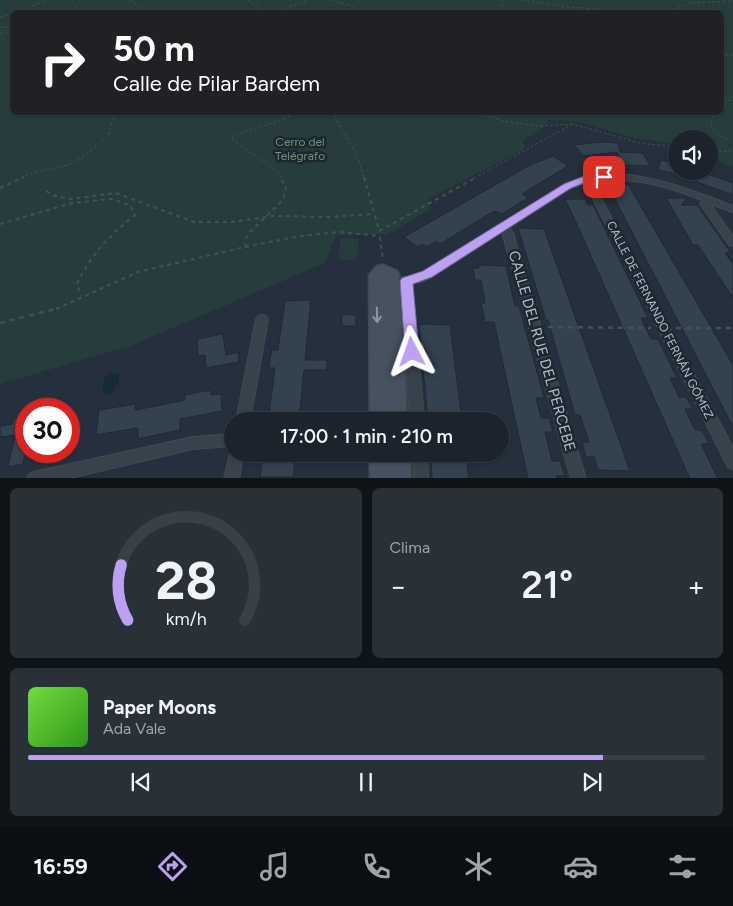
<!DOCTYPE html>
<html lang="es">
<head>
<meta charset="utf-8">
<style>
	body { margin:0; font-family:Figtree,sans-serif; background:#283038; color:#f1f3f6; height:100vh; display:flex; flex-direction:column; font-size:19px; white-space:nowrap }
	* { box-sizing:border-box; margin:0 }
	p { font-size:16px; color:#a0a4a9 }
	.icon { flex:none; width:28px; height:28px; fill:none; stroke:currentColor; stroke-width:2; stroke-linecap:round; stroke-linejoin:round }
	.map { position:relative; height:478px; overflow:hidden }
	.sheet { display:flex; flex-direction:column; gap:10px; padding:10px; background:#0f1418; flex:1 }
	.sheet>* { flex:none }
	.top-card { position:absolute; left:10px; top:10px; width:714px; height:105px; border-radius:8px; box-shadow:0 1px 4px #0004,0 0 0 1px #394148; background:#202124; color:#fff; overflow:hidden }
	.fabs { position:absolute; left:668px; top:130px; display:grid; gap:10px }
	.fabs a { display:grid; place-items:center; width:50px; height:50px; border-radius:50%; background:#1b242c; box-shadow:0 1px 4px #0004,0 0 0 1px #394148; font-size:25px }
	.speed { position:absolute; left:15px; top:398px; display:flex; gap:10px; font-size:25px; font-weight:700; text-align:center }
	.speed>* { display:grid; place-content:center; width:65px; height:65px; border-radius:50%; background:#1b242c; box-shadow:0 1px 4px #0004,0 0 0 1px #394148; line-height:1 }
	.speed .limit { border:8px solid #d22; background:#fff; color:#111 }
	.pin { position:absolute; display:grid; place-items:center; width:42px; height:42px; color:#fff; margin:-21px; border-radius:10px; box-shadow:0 2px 8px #0006 }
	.me { position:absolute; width:55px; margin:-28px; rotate:356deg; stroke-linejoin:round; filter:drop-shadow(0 0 4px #0008) }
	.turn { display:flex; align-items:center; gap:18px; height:105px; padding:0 20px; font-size:22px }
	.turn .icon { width:65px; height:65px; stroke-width:2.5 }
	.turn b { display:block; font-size:35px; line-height:42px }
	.big { font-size:38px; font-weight:600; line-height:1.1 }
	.sheet .tile { flex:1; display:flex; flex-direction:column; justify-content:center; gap:8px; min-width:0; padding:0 18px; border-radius:8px; background:#283038 }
	.sheet .dial { align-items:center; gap:0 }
	.dial svg { height:130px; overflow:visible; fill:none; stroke:#394148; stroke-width:7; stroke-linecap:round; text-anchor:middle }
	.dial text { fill:#f1f3f6; stroke:none }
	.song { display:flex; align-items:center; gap:15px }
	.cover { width:60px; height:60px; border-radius:8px; background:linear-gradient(135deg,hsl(100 70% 55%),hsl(110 70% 35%)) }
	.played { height:5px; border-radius:2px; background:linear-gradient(90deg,#bca0f2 85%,#394148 85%) }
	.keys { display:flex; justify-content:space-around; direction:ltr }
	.heat { display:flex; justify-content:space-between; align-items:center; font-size:28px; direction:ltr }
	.sheet .tiles { flex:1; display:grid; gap:10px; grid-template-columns:1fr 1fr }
	.tile:last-child { grid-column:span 2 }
	.trip { position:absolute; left:224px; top:412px; width:285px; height:50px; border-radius:25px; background:#1b242c; box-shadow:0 1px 4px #0004,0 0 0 1px #394148; font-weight:600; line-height:50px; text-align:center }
	.menu { display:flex; height:80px; justify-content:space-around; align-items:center; background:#0b0e12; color:#a0a4a9 }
	.menu .icon { width:35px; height:35px }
	.menu .current { color:#bca0f2 }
	.menu b { font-size:22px; color:#f1f3f6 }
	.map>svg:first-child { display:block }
	.green { fill:#263c3d; fill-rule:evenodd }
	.water { fill:#182939 }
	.building { fill:#33424f; stroke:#1f2933 }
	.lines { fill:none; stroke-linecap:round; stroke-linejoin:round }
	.street-casing { stroke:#414b55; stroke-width:2 }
	.secondary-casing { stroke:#414b55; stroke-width:3 }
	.path-far2 { stroke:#3f5554; stroke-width:1; stroke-dasharray:2.5 2.5; stroke-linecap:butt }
	.path-far1 { stroke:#3f5554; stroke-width:2; stroke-dasharray:4 4; stroke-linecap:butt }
	.path { stroke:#3f5554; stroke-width:2.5; stroke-dasharray:5 5; stroke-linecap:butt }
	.street { fill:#38424c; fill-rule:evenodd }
	.secondary { fill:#46525f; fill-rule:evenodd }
	.oneway { stroke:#8d98a3 }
	.route { fill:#bca0f2; stroke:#7a689d }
	.labels { text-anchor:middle; stroke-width:5; stroke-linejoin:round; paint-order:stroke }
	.park-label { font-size:12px; fill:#6b9771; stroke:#1d2731 }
	.street-label { font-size:12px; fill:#b3bdc7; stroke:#1d2731 }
	.near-street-label { font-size:15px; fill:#b3bdc7; stroke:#1d2731 }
</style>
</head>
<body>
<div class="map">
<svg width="733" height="479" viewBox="0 0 733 479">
	<rect width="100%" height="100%" fill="#24303b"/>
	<path class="green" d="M0,0H733V167L709,157V139H676V144L633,138L580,122L549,120L540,131L522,141L526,148L429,199L430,210L388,234L336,236L325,263L133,345L0,384ZM721,12V112H12V12Z
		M341,238L359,239L357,259L353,261L338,259Z"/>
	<path class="water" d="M112,373L119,374V384L115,386L114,393L106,395L102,392L104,378Z"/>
	<path class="building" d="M600,142L618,143L620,152L643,153L650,166L623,165L617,152L584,156L574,145Z
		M553,156L568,166L522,194L528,198L502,214L494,211L440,244L436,241L427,247L423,244L417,247L404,237L530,165Z
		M661,160L676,163V174L658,170Z
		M702,172L733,183V195L694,181Z
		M607,184H628L733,365V427Z
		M666,198H687L681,205H697L731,253H725L733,264V298L698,245H693Z
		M565,199H585L588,205H593L648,318H641L651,339H658L677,378H670L679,397H686L693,409H685L695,430H702L709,444H701L718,479H690L580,231Z
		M518,228L544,229L630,471L598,470L594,457H586L582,442H589L580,415H575L548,320H546Z
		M478,265L506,266L515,306H519L544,398H536L541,418H549L553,432H545L552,461H560L565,476H556L557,479H528L494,322H485L481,303H485L481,280H475L473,268H479Z
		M311,300L305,360H327V370H304L299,421H268L275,368H269L270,359L272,350H278L285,301Z
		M342,314L356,315V326H342Z
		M419,324L450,325L462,421H428Z
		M223,334L226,355L238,352L239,362L206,368L205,355L198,356L197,339Z
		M211,390V395L221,394L222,411L180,419V430L138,439V428L96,435L99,410L136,404L135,410L166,404L185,400V395Z
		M26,415V447L23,464L8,467L15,435L0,437V426L12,424L14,418Z
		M263,454H296L293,477H260Z
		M431,454H466L469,479H432Z"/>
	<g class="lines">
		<g class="street-casing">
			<path id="street" d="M609,173C653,175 692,190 733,206V212L710,204L733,236V246L729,245L700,204L702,200C666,186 631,176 592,181L733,448V469L728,467L585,183L571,188L509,228L513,233L586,479H571L502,232L432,277L421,282L412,283L424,421H410L401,285H387L386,282L387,279L415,276L424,271L565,184L586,176Z
				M262,315L266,316L268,319L250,421H236L256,319L258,316Z
				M232,434V446L193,449L66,479H27L29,474L34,472L193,437Z
				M231,449H232V454H243L239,479H224Z
				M413,454H427L428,479H414Z"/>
		</g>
		<g class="secondary-casing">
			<path id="secondary" d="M383,265L397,271L399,275L407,421H370L369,275L377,266Z
				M370,454H409L411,479H370Z"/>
		</g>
		<path class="path-far2" d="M130,0L137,6L156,12
			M247,0L267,12
			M332,0L352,6L354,12
			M522,0L567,7L643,12
			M265,11L283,9L308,0
			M19,12L47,0
			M74,12L76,6L83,0
			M501,12L503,0
			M664,12L692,3L733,1
			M0,17L12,14
			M0,27L12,28
			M0,33H12
			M721,55H733
			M721,108L733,97
			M332,112L358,157L364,178
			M472,112L504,121L539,126L573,124L640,143L676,147
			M717,112L713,116L711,127L716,133L733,143
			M709,150L733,152
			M21,178L33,173L68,165L84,156L108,137L115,112
			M281,178L276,170L231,139C250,126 276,126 298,112
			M474,178L573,124"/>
		<path class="path-far1" d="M364,177L379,230
			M0,188L24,177
			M46,191L56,196L71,199L116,193L194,222H232L274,216L329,217L374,214
			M0,224L72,203L111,199L130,205L135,215C110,235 91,254 77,284L81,296
			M379,231L477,177
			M380,237L383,260
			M245,247L247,235L283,200L286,187L280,177
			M56,309L138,272L245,247L300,236L339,232L380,236"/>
		<path class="path" d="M0,323L59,308
			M548,327L651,328
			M676,328H733"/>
		<use href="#street" class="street"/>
		<use href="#secondary" class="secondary"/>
	</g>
	<defs><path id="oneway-shaft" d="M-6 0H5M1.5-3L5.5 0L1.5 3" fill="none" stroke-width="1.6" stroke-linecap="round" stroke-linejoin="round" transform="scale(1.25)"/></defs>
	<use class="oneway" href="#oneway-shaft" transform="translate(377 315) rotate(89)"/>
	<path class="route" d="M604,174L609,177L608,179L587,182L571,188L432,277L413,284L419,352L417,356L412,358L407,356L405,352L400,281L402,278L423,271L564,184L582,177Z"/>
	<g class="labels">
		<g class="park-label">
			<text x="300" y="146">Cerro del<tspan x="300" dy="14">Telégrafo</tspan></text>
		</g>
		<g class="street-label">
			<text transform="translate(660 320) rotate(63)" y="4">CALLE DE FERNANDO FERNÁN GÓMEZ</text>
		</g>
		<g class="near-street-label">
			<text transform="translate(542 351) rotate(74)" y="5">CALLE DEL RUE DEL PERCEBE</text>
		</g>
	</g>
</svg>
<div class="fabs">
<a><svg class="icon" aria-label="sound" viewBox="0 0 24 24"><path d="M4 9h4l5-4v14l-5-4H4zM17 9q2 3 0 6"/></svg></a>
</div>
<div class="speed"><div class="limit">30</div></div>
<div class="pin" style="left:604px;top:177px;background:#d93025"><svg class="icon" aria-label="arrive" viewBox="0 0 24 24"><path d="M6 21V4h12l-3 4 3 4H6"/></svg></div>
<svg class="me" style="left:412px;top:352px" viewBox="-20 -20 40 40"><path d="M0-17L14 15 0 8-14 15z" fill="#bca0f2" stroke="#fff" stroke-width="4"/></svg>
<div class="trip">17:00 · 1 min · 210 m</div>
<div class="top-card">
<div class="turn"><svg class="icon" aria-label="right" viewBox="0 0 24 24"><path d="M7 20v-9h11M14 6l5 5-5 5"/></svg><div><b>50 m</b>Calle de Pilar Bardem</div></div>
</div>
</div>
<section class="sheet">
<div class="tiles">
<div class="tile dial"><svg viewBox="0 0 100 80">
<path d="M14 69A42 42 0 1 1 86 69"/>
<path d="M14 69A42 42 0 0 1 10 35" stroke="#bca0f2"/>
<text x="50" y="56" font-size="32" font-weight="700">28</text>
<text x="50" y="72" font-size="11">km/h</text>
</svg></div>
<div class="tile"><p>Clima</p>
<div class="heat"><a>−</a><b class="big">21°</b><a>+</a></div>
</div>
<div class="tile">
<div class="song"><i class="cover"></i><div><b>Paper Moons</b><p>Ada Vale</p></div></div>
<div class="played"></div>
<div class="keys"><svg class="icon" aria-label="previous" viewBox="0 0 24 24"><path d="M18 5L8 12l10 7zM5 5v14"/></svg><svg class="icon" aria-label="pause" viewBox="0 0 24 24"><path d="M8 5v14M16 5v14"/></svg><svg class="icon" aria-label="next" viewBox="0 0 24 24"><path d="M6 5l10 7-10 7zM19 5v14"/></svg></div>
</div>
</div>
</section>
<nav class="menu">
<b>16:59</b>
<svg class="icon current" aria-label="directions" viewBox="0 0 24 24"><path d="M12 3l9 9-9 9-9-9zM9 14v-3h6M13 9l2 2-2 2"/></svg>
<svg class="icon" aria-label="music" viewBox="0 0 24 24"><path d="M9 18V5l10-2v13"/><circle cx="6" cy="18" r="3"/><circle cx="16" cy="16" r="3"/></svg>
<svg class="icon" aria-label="phone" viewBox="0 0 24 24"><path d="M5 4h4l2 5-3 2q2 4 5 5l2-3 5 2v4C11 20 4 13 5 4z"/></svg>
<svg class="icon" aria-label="climate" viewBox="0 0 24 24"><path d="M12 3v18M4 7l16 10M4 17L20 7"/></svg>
<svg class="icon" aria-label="car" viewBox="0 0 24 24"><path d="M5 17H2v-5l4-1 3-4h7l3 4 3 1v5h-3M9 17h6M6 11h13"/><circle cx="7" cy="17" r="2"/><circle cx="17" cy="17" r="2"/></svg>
<svg class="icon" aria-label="filters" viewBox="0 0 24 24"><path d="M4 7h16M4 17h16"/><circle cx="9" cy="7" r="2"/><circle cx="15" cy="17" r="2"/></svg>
</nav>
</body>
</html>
